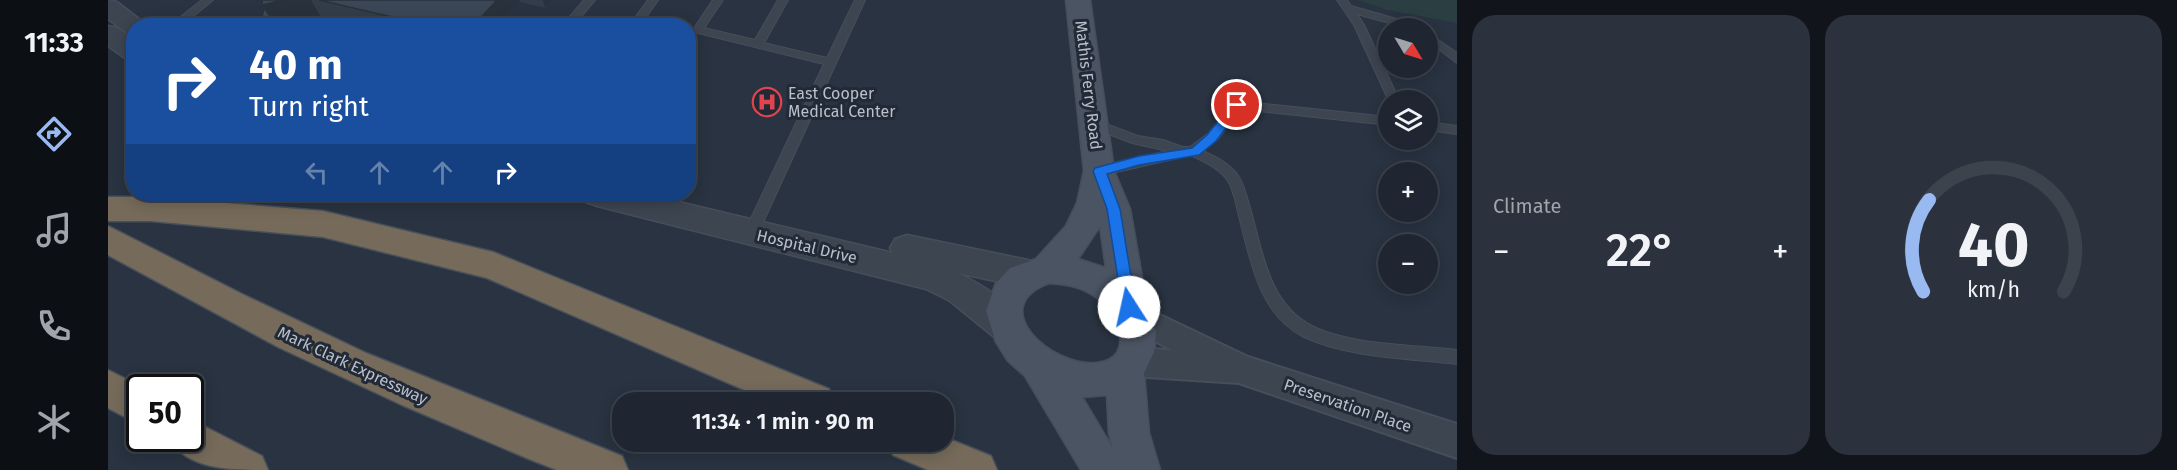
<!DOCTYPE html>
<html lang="en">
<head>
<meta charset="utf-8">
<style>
	body { margin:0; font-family:"Fira Sans",sans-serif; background:#2c323d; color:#f1f3f6; height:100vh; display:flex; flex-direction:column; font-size:22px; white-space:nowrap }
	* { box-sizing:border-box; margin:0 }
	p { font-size:20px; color:#a1a5ab }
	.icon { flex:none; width:33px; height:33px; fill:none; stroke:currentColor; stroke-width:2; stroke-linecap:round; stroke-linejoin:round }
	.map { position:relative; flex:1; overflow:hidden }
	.side { display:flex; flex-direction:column; gap:15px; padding:15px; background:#11151b; width:720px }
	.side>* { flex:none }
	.guide { position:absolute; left:18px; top:18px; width:570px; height:183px; border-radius:24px; box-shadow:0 3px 15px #0003,0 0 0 2px #3c434d; background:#1a4fa0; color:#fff; overflow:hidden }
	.needle { width:39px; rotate:128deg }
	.fabs { position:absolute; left:1270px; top:18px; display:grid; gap:12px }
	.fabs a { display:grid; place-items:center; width:60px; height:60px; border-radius:50%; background:#1f2631; box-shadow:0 3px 15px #0003,0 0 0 2px #3c434d; font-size:30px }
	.speed { position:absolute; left:18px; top:374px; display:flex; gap:12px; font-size:30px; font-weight:700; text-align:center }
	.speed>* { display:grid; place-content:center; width:78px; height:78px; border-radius:50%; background:#1f2631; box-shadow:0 3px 15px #0003,0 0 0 2px #3c434d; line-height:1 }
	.speed .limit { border:3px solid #111; border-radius:9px; background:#fff; color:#111 }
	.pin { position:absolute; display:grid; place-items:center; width:51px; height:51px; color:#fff; margin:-26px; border:3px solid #fff; border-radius:50%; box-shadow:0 2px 6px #0007 }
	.me { position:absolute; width:66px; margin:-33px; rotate:350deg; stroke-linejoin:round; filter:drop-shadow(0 0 4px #0008) }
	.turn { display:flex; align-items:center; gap:21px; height:126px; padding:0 24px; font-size:27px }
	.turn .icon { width:78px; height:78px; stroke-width:2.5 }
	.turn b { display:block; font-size:42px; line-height:51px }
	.lanes { display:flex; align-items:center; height:57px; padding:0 24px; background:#0003; justify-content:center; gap:30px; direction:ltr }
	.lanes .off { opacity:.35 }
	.big { font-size:45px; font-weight:600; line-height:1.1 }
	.side .widget { flex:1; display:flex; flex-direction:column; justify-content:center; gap:9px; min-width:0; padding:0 21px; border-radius:24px; background:#2c323d }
	.side .dial { align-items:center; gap:0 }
	.dial svg { height:156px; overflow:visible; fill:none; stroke:#3c434d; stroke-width:7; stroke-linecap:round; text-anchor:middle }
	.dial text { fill:#f1f3f6; stroke:none }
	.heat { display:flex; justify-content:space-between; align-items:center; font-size:33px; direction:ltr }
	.side .tiles { flex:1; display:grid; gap:15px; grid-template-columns:repeat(2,1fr) }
	.trip { position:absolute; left:504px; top:392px; width:342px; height:60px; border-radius:24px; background:#1f2631; box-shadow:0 3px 15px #0003,0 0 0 2px #3c434d; font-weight:600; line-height:60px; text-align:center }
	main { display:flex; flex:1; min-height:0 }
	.tabs { display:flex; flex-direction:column; width:108px; justify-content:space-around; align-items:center; background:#0c0f14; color:#a1a5ab }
	.tabs .icon { width:42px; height:42px }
	.tabs .active { color:#98baf1 }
	.tabs b { font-size:27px; color:#f1f3f6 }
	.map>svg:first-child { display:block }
	.green { fill:#2b3f42 }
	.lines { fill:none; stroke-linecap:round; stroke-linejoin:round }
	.service-casing { stroke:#464e5a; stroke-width:2 }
	.minor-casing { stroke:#464e5a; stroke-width:4 }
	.tertiary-casing { stroke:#464e5a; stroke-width:3 }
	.secondary-casing { stroke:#464e5a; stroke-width:3 }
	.motorway-casing { stroke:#47505b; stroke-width:3 }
	.service { fill:#3d4551; fill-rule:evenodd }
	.minor { fill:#3d4551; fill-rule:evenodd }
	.tertiary { fill:#3d4551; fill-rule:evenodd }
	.secondary { fill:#4b5463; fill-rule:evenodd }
	.motorway { fill:#766b5a; fill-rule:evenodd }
	.wall { fill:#333d4a }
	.shaded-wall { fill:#29323c }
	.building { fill:#3b4756; stroke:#29323c; stroke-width:1.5 }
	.route { fill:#1a73e8; stroke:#114b97; stroke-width:1.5 }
	.labels { text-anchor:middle; stroke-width:6; stroke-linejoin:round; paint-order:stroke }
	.street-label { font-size:16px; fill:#bac0cb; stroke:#212a36 }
	.poi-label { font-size:16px; fill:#bac0cb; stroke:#212a36; text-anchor:start }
</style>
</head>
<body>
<main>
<nav class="tabs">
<b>11:33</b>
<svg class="icon active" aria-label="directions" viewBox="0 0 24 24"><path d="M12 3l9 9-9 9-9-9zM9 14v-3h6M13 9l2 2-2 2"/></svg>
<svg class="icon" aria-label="music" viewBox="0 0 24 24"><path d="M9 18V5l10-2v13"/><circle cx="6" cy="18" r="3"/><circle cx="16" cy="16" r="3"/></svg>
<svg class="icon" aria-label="phone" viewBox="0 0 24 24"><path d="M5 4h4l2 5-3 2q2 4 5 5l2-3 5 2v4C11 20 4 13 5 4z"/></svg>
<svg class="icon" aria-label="climate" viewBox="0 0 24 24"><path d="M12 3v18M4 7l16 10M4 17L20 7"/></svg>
</nav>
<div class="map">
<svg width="1349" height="470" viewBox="0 0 1349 470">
	<rect width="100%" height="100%" fill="#293341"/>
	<path class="green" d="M1250,0H1349V23L1280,10Z"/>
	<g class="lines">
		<g class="service-casing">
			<path id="service" d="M94,0H105L73,26H61Z
				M161,0H171L165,21L173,26H156L154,23Z
				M476,0H487L465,26H454Z
				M540,0H550L532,26H521Z
				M605,0H615L596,28L647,40L670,0H680L656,43L719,58L747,0H757L650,233L648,237H638L636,233L716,64L586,32L585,30Z
				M1229,0H1239L1243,6L1313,26L1314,28H1299L1249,14L1256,25L1291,100L1281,101L1246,25Z
				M1320,33L1349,53V63L1320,41Z
				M1129,101L1281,117V125L1132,109L1110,139L1095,151C1108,157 1120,163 1129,174C1136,183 1137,193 1141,204C1154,248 1159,303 1204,326C1240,345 1308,345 1349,350V364C1299,358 1242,358 1196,337C1151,315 1142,259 1131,216C1128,205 1126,190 1120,181C1112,168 1096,162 1083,155L991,176L985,171L991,166L1060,151L1024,143L982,127L980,124L982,121H990L1030,136L1055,140L1075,147H1082L1101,133L1125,102Z
				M1320,122L1349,126V134L1320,130Z"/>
		</g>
		<g class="minor-casing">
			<path id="minor" d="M1025,302L1140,357L1349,424V458L1131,383L1023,376L1012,372L1007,362L1012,352L1023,348L1064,350L1014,324L1010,315L1014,306Z"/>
		</g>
		<g class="tertiary-casing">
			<path id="tertiary" d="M0,0L9,2L40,26H26V34L18,32L0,19Z
				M0,26L9,28L26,39V60L17,58L0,46Z
				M473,194H537L785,253L782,248L787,239L799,235L920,260L932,264L937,274L932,284L920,288L850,273C872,284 905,302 916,325L911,336L898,341L885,336L842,301L818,289L489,206L478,202Z"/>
		</g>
		<g class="secondary-casing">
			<path id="secondary" d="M958,0H982L1006,171L1022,209L1039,306L1048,332L1046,352L1036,373L1041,433L1052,470H973L917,376L900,361L888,342L878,311L888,283L902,268L928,259L958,226L969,203L976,171ZM992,226L998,268L970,259ZM941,283C957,284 971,286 985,295C1008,309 1031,358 989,363C944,368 876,307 941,283ZM999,395L1001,433L1005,449L974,397Z"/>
		</g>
		<g class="motorway-casing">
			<path id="motorway" d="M0,197H43L215,211L385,252L721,389L726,402H664L379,278L215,237L43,221H0Z
				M0,226L134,294L258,353L514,456L520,470H449L421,459L294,405L170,347L0,255Z
				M0,370L34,387H32V425L0,408Z
				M82,419L154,456L160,470C124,470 78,470 61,438H82Z
				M836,437L883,456L889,470H820L785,455L779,441H836Z"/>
		</g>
		<use href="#service" class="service"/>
		<use href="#minor" class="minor"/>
		<use href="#tertiary" class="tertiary"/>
		<use href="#secondary" class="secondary"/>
		<use href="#motorway" class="motorway"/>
	</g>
	<path class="wall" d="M154,0H444L437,8L412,2L390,26H249L213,17L211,14L166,24L154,5Z"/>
	<path class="shaded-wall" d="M175,0H203L211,14L166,24L154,5Z
		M389,0H411L412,2L390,26H365Z
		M435,0H444L437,8Z"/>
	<path class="building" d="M154,0H175L154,5Z
		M211,0H389L365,26H323Z"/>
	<path class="route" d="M1129,101L1133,103V108L1108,141L1091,155L1031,165L999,174L1012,209L1028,307L1026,311H1015L999,209L985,171L987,168L1031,156L1084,148L1099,135L1125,103Z"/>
	<defs>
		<g id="hospital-ring" transform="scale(1.5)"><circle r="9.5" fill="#212a36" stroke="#e0444e" stroke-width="1.5"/><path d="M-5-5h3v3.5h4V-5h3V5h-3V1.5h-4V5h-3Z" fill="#e0444e"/></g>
	</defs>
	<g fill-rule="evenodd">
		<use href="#hospital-ring" x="659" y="102"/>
	</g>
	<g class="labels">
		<g class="street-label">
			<text transform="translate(981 85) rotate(83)" y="6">Mathis Ferry Road</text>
			<text transform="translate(699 246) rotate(13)" y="6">Hospital Drive</text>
			<text transform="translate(245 365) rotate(25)" y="6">Mark Clark Expressway</text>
			<text transform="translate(1240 405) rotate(19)" y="6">Preservation Place</text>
		</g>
		<g class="poi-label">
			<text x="680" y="99">East Cooper<tspan x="680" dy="18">Medical Center</tspan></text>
		</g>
	</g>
</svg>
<div class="fabs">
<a><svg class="needle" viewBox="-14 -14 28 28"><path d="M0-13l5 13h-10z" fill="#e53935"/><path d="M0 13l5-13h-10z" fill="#a1a5ab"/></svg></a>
<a><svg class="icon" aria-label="layers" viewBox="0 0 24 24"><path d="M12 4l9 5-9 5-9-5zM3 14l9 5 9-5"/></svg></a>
<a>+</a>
<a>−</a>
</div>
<div class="speed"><div class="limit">50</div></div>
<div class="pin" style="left:1129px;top:105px;background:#d93025"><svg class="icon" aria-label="arrive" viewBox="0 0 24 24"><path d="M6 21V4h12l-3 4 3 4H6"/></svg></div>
<svg class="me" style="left:1021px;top:307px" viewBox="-20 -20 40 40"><circle r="19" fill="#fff"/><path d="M0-13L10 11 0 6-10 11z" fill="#1a73e8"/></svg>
<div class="trip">11:34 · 1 min · 90 m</div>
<div class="guide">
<div class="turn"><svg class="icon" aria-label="right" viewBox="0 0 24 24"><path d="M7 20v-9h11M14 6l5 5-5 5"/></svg><div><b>40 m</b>Turn right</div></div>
<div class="lanes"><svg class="icon off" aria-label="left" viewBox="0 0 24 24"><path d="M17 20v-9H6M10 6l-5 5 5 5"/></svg><svg class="icon off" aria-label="ahead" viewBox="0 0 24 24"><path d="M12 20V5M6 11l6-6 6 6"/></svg><svg class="icon off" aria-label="ahead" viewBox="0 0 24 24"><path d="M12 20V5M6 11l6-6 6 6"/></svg><svg class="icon" aria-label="right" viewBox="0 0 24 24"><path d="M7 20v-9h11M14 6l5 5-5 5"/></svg></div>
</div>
</div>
<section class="side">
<div class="tiles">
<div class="widget"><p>Climate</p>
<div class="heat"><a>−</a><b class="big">22°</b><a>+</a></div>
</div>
<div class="widget dial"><svg viewBox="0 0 100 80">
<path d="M14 69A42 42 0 1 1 86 69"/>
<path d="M14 69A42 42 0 0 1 17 22" stroke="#98baf1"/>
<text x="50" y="56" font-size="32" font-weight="700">40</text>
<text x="50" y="72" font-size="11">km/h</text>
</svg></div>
</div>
</section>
</main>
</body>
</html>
